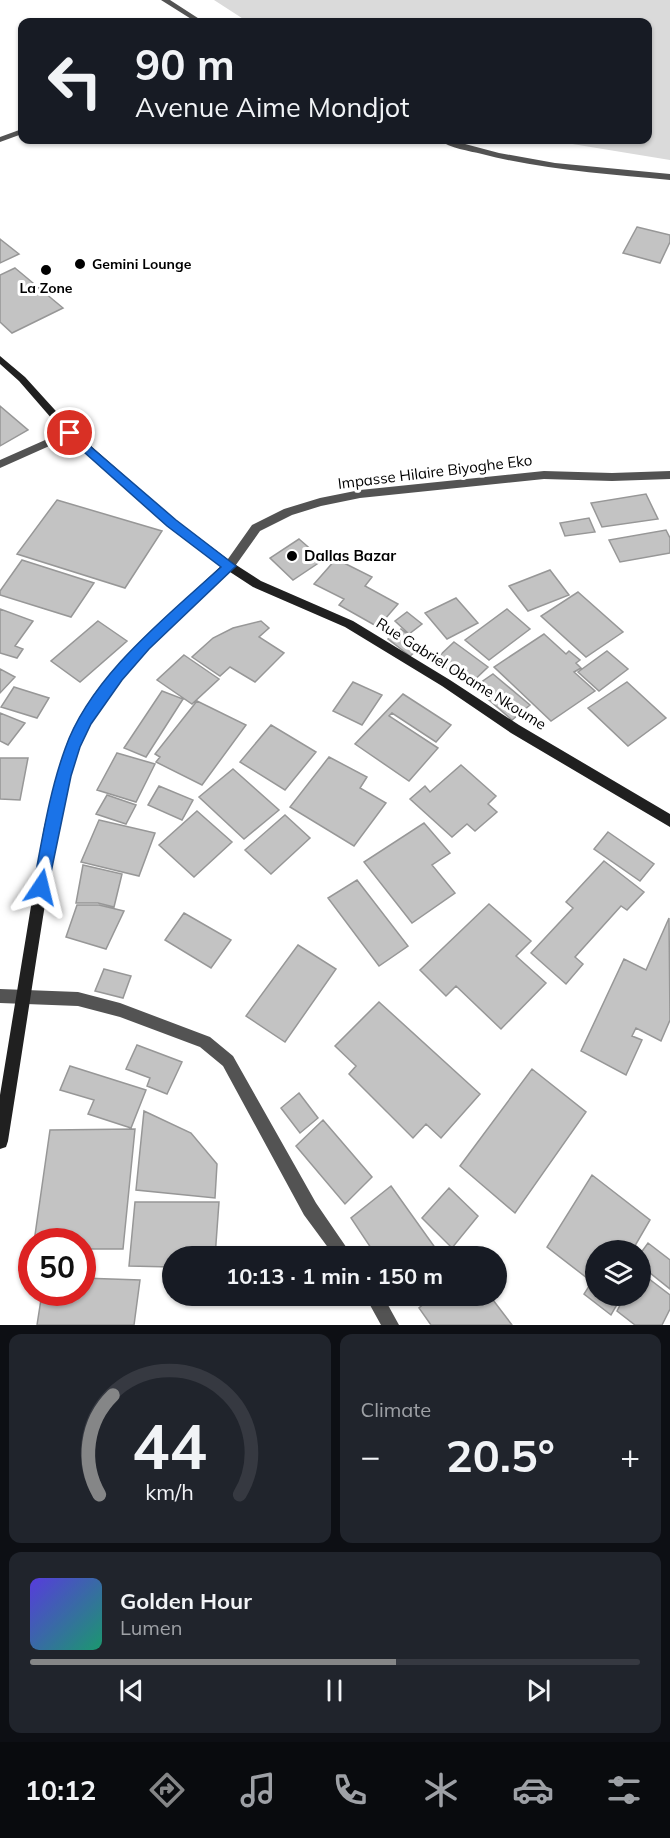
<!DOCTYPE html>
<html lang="en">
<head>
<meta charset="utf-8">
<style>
	body { margin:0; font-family:Mulish,sans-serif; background:#20242c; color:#f1f3f6; height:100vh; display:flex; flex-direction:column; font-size:22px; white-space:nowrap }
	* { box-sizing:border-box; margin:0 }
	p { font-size:20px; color:#9ea1a6 }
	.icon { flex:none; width:33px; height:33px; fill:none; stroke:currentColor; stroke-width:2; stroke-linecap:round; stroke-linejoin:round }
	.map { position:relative; height:1325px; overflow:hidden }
	.panel { display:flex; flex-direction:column; gap:9px; padding:9px; background:#0d0f14; flex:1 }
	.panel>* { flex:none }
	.hud { position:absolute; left:18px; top:18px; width:634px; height:126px; border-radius:12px; box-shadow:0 2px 4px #0004; background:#171b24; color:#f1f3f6; overflow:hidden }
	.buttons { position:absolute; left:585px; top:1240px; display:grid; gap:12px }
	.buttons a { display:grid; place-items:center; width:66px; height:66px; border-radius:50%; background:#171b24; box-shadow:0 2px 4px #0004; font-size:30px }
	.speed { position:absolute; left:18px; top:1228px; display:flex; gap:12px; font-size:30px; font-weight:700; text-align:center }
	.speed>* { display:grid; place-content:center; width:78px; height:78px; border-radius:50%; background:#171b24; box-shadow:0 2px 4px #0004; line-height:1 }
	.speed .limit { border:9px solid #d22; background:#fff; color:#111 }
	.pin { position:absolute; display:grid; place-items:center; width:51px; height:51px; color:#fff; margin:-26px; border:3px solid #fff; border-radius:50%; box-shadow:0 2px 6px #0007 }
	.me { position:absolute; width:66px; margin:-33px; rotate:10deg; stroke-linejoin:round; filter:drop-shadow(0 0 4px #0008) }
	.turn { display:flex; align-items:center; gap:21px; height:126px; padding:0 18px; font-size:27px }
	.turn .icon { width:78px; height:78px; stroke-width:2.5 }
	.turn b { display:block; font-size:42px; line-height:51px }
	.big { font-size:45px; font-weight:700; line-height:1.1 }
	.panel .card { flex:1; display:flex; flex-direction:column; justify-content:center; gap:9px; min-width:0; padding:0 21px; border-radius:12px; background:#20242c }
	.panel .dial { align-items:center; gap:0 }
	.dial svg { height:156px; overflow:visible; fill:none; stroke:#363941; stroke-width:7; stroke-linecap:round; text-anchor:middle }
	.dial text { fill:#f1f3f6; stroke:none }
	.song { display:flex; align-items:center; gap:18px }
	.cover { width:72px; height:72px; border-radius:9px; background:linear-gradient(135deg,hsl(250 70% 55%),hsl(160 70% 35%)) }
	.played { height:6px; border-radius:3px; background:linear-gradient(90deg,#858687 60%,#363941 60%) }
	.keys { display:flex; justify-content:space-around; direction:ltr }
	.heat { display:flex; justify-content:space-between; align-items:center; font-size:33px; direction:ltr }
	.panel .tiles { flex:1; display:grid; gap:9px; grid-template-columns:1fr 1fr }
	.card:last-child { grid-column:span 2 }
	.trip { position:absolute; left:162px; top:1246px; width:345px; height:60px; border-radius:30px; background:#171b24; box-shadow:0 2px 4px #0004; font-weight:700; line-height:60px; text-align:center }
	.menu { display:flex; height:96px; justify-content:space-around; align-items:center; background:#090b0e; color:#9ea1a6 }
	.menu .icon { width:42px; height:42px }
	.menu .selected { color:#858687 }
	.menu b { font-size:27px; color:#f1f3f6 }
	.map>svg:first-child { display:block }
	.green { fill:#dadada }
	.building { fill:#c3c3c3; stroke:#979797; stroke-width:1.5 }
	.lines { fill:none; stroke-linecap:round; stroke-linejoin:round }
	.street { fill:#535353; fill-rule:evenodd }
	.secondary { fill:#202020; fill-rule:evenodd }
	.route { fill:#1a73e8; stroke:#114b97; stroke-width:1.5 }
	.poi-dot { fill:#000; stroke:#fff; stroke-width:2 }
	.labels { text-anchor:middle; stroke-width:6; stroke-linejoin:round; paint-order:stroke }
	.far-poi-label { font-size:14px; font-weight:bold; fill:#000; stroke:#fff; text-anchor:start }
	.street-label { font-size:15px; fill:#000; stroke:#fff }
	.poi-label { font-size:15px; font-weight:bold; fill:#000; stroke:#fff; text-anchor:start }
</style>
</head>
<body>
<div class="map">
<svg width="670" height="1325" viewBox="0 0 670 1325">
	<rect width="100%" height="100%" fill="#fff"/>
	<path class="green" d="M214,0H670V160L548,140H648V22H248Z"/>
	<path class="building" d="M637,227L670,235V242L660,263L623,253Z
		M0,239L19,254L0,263Z
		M15,268L63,308L12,333L0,322V275Z
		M0,406L28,430L0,446Z
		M646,494L658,519L602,527L591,503Z
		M57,500L162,531L125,588L17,554Z
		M589,518L595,532L565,536L560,523Z
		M666,530L670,538V553L620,562L609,540Z
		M299,539L323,560L293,580L270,558Z
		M336,559L372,577L365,586L398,604L378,627L339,605L344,599L314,584Z
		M22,560L94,583L71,617L0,595V591Z
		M550,570L569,595L528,611L509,586Z
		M578,592L623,632L586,657L541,616Z
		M456,598L478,623L447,639L425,613Z
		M0,609L33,621L15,646L23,649L17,658L0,653Z
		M507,609L530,629L489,660L465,640Z
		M407,612L422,624L409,634L395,621Z
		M98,621L127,641L80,682L51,661Z
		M261,621L269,628L259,637L284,653L255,682L230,667L220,676L192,657L213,638L233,628Z
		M401,629L422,646L410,656L388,639Z
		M544,634L566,654L569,651L580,660L576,663L581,668L574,672L595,691L551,721L494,667Z
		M454,642L488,667L469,685L435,660Z
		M607,651L628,669L599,691L578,672Z
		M184,655L219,679L192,704L157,680Z
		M0,669L15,677L0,693Z
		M493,674L530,705L512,720L474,687Z
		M353,682L382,695L362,725L333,711Z
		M627,682L666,718L628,746L588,708Z
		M14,687L49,698L37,718L1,707Z
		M162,691L183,699L146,757L124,748Z
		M403,694L451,725L436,742L392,713L389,716L438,748L409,781L355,744Z
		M197,701L246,725L202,785L156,762L160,757L155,754Z
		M0,713L25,723L8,745L0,741Z
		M271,725L316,752L285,790L240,762Z
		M117,753L155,764L136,802L97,790Z
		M329,757L367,777L360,788L386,803L354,846L290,807Z
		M0,758H28L20,800L0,799Z
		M461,765L496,796L488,804L497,812L475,831L467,824L452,837L410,799L425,786L430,792Z
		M233,769L279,810L244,839L199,797Z
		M159,786L193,800L182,820L148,805Z
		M107,795L136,805L126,824L96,814Z
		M197,811L232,842L194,877L159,845Z
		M285,815L310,838L271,874L245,850Z
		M99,820L155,833L139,876L81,862Z
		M424,823L450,853L432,865L455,893L412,923L364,862Z
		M608,832L654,864L640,881L594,849Z
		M604,861L644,892L627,910L621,906L575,957L583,964L566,984L531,953L573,908L566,902Z
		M83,865L122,874L114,907L98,903H76Z
		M357,880L408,946L379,966L328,898Z
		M489,904L531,941L516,956L546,983L501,1029L456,986L446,996L420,970Z
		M77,905H99L124,911L106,949L66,937Z
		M184,913L231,940L211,968L165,940Z
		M669,918L670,1020L661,1041L636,1028L632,1036L642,1040L626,1075L581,1051L624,959L646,970Z
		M298,945L336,969L285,1042L246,1016Z
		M104,969L131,976L123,998L95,991Z
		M379,1002L480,1094L441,1138L426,1124L413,1138L349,1074L356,1066L335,1046Z
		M137,1045L182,1062L167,1094L147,1086L150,1078L126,1069Z
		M70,1066L146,1090L131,1128L88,1114L94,1100L60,1090Z
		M532,1069L586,1112L515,1213L460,1166Z
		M299,1093L318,1118L300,1133L281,1108Z
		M144,1111L191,1133L217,1164L215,1198L136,1190Z
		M323,1120L372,1177L345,1204L296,1146Z
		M135,1129L123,1249H82V1242H34L50,1130Z
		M592,1175L650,1220L632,1251H596V1285L547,1247Z
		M391,1186L441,1256L439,1257H377L351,1218Z
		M449,1188L478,1216L452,1248L422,1218Z
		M135,1202H219L215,1257H172V1267L129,1266Z
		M648,1243L670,1260V1289L640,1265V1254Z
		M640,1272L670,1295V1309L662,1325H635L617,1311L625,1296H640Z
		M82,1278L140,1280L134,1325H37L42,1293H82Z
		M591,1283L596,1287V1296L608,1298L622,1296L611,1315L584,1294Z
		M433,1296H490L512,1325H431L419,1308Z"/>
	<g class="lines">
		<path class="street" d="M161,0H170L204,22H196Z
			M22,129V134L0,142V137Z
			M439,140H450L499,153L555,163L670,174V180C607,174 544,170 482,154C469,151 450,148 439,140Z
			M70,429L75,433L74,435L0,468V460Z
			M544,471L612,473L670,471V479L612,481L544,479L360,498L321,506L292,515L260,531L233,569H225L223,566L252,525L284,509L320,498L360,490Z
			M0,989L78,992L120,1003L210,1037L233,1056L316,1203L353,1257H335L304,1215L223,1066L200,1047L120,1017L78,1006L0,1003Z
			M365,1296H383L399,1325H381Z"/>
		<path class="secondary" d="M0,356L25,377L74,431L175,520L233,563L261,581L353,621L450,680L519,725L670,814V827L511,733L442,686L345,627L253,587L230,572C180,618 126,663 91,722C60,775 56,839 46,898C33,979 21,1060 8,1141L6,1147L0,1149V1095L44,827L61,760L83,715L113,673L148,634L221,566L167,526L66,435L19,381L0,364Z"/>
	</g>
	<path class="route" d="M70,429L176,520L236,566L149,649L122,680L91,724L80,747L71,776L48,887L46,892L41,894L35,892L33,887C42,841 49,793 65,749C90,677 166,617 221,567L167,526L66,436L64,433Z"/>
	<g class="poi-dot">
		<circle cx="80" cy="264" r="6"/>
		<circle cx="46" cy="270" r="6"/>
		<circle cx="292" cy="556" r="6"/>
	</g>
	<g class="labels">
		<g class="far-poi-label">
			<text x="92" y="269">Gemini Lounge</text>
			<text x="46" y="293" text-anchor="middle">La Zone</text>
		</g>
		<g class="street-label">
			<text transform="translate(435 472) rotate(-7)" y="5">Impasse Hilaire Biyoghe Eko</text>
			<text transform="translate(461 674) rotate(32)" y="5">Rue Gabriel Obame Nkoume</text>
		</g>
		<g class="poi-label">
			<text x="304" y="561">Dallas Bazar</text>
		</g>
	</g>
</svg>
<div class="buttons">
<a><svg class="icon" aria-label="layers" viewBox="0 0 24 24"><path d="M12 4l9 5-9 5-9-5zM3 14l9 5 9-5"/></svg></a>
</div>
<div class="speed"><div class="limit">50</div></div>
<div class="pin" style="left:70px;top:433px;background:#d93025"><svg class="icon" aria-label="arrive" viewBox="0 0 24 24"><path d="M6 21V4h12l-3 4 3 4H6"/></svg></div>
<svg class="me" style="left:41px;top:887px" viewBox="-20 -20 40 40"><path d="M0-17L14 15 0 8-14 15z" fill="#1a73e8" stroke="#fff" stroke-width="4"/></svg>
<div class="trip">10:13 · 1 min · 150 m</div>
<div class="hud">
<div class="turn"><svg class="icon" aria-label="left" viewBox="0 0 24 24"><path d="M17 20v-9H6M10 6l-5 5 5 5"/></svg><div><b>90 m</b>Avenue Aime Mondjot</div></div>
</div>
</div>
<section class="panel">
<div class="tiles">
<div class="card dial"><svg viewBox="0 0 100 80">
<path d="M14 69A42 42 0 1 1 86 69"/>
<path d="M14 69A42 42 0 0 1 21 18" stroke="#858687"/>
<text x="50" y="56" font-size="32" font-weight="700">44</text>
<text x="50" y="72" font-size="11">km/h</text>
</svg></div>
<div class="card"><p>Climate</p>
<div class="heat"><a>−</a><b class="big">20.5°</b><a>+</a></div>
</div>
<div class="card">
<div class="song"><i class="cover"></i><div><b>Golden Hour</b><p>Lumen</p></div></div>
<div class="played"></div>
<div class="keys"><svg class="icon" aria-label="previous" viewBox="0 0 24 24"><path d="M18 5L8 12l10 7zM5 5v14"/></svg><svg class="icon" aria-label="pause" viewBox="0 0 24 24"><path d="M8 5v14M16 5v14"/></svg><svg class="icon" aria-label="next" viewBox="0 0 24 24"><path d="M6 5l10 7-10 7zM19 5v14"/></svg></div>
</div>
</div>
</section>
<nav class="menu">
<b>10:12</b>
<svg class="icon selected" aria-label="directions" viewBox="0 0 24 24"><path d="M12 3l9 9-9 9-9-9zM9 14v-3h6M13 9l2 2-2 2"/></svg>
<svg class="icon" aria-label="music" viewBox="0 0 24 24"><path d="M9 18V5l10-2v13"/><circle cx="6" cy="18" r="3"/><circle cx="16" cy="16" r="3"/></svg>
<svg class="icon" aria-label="phone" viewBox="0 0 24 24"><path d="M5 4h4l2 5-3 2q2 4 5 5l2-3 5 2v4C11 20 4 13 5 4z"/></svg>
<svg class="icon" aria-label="climate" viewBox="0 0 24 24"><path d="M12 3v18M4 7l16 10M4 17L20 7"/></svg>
<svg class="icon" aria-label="car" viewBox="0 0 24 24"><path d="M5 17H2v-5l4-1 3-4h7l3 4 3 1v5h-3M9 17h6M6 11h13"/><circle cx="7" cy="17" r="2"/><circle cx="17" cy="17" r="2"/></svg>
<svg class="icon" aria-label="filters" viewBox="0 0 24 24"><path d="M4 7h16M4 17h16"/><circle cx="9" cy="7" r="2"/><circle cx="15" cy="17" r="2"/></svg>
</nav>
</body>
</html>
